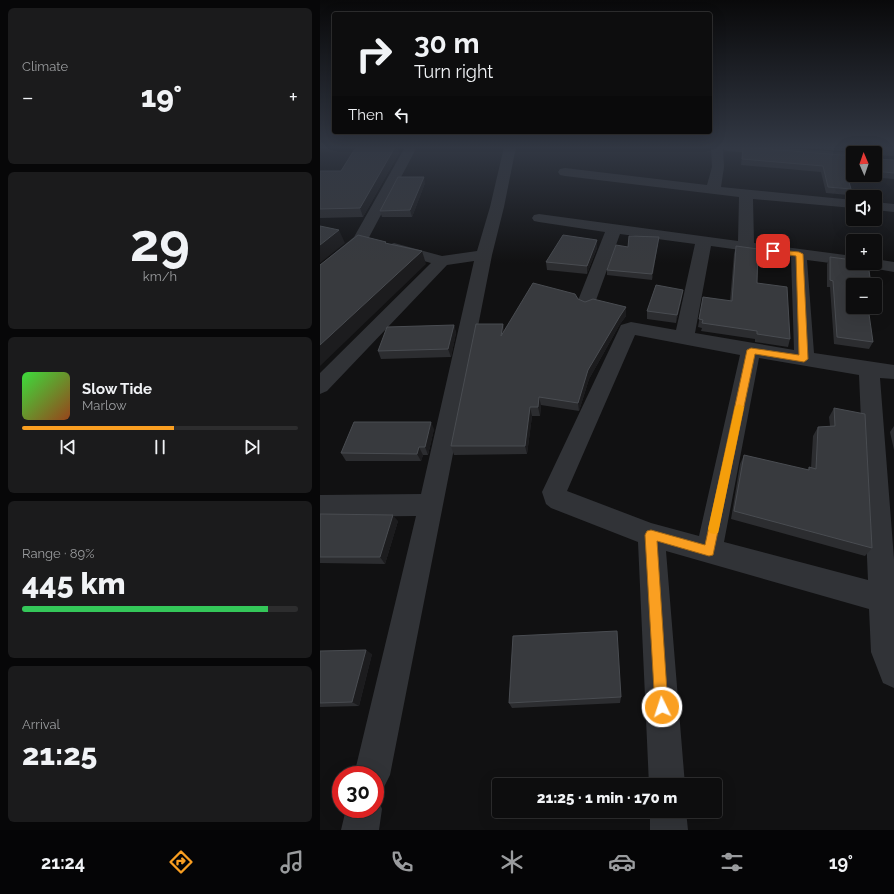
<!DOCTYPE html>
<html lang="en">
<head>
<meta charset="utf-8">
<style>
	body { margin:0; font-family:Raleway,sans-serif; background:#1b1b1c; color:#f1f3f6; height:100vh; display:flex; flex-direction:column; font-size:15px; white-space:nowrap }
	* { box-sizing:border-box; margin:0 }
	p { font-size:13px; color:#9a9c9e }
	.icon { flex:none; width:22px; height:22px; fill:none; stroke:currentColor; stroke-width:2; stroke-linecap:round; stroke-linejoin:round }
	.map { position:relative; flex:1; overflow:hidden }
	.sheet { display:flex; flex-direction:column; gap:8px; padding:8px; background:#070708; width:320px }
	.sheet>* { flex:none }
	.hud { position:absolute; left:12px; top:12px; width:380px; height:122px; border-radius:4px; box-shadow:0 4px 16px #0002,0 0 0 1px #2d2d2e; background:#0d0d0e; color:#f1f3f6; overflow:hidden }
	.needle { width:26px; rotate:358deg }
	.fabs { position:absolute; left:526px; top:146px; display:grid; gap:8px }
	.fabs a { display:grid; place-items:center; width:36px; height:36px; border-radius:4px; background:#0d0d0e; box-shadow:0 4px 16px #0002,0 0 0 1px #2d2d2e; font-size:20px }
	.speed { position:absolute; left:12px; top:766px; display:flex; gap:8px; font-size:20px; font-weight:700; text-align:center }
	.speed>* { display:grid; place-content:center; width:52px; height:52px; border-radius:50%; background:#0d0d0e; box-shadow:0 4px 16px #0002,0 0 0 1px #2d2d2e; line-height:1 }
	.speed .limit { border:6px solid #d22; background:#fff; color:#111 }
	.pin { position:absolute; display:grid; place-items:center; width:34px; height:34px; color:#fff; margin:-17px; border-radius:8px; box-shadow:0 2px 6px #0006 }
	.me { position:absolute; width:44px; margin:-22px; rotate:356deg; stroke-linejoin:round; filter:drop-shadow(0 0 3px #0008) }
	.turn { display:flex; align-items:center; gap:14px; height:84px; padding:0 16px; font-size:18px }
	.turn .icon { width:52px; height:52px; stroke-width:2.5 }
	.turn b { display:block; font-size:28px; line-height:34px }
	.then { display:flex; align-items:center; height:38px; padding:0 16px; background:#0003; gap:8px; font-size:15px }
	.big { font-size:30px; font-weight:800; line-height:1.1 }
	.sheet .tile { flex:1; display:flex; flex-direction:column; justify-content:center; gap:6px; min-width:0; padding:0 14px; border-radius:6px; background:#1b1b1c }
	.sheet .dial { align-items:center; gap:0 }
	.dial b { font-size:52px; line-height:1 }
	.song { display:flex; align-items:center; gap:12px }
	.cover { width:48px; height:48px; border-radius:6px; background:linear-gradient(135deg,hsl(120 70% 55%),hsl(20 70% 35%)) }
	.played { height:4px; border-radius:2px; background:linear-gradient(90deg,#fa9f21 55%,#2d2d2e 55%) }
	.keys { display:flex; justify-content:space-around; direction:ltr }
	.heat { display:flex; justify-content:space-between; align-items:center; font-size:22px; direction:ltr }
	.charge { height:6px; border-radius:3px; background:linear-gradient(90deg,#34c759 89%,#2d2d2e 0) }
	.trip { position:absolute; left:172px; top:778px; width:230px; height:40px; border-radius:4px; background:#0d0d0e; box-shadow:0 4px 16px #0002,0 0 0 1px #2d2d2e; font-weight:800; line-height:40px; text-align:center }
	.tab-bar { display:flex; height:64px; justify-content:space-around; align-items:center; background:#050506; color:#9a9c9e }
	.tab-bar .icon { width:28px; height:28px }
	.tab-bar .selected { color:#fa9f21 }
	.tab-bar b { font-size:18px; color:#f1f3f6 }
	main { display:flex; flex:1; min-height:0 }
	.map>svg:first-child { display:block }
	.lines { fill:none; stroke-linecap:round; stroke-linejoin:round }
	.minor { fill:#313337; fill-rule:evenodd }
	.wall { fill:#2c2d30 }
	.shaded-wall { fill:#1c1c1e }
	.building { fill:#383a3e; stroke:#494c51 }
	.route { fill:#fa9f21; stroke:#a26715 }
	.slow { fill:#f59e0b }
</style>
</head>
<body>
<main>
<section class="sheet">
<div class="tile"><p>Climate</p>
<div class="heat"><a>−</a><b class="big">19°</b><a>+</a></div>
</div>
<div class="tile dial"><b>29</b><p>km/h</p></div>
<div class="tile">
<div class="song"><i class="cover"></i><div><b>Slow Tide</b><p>Marlow</p></div></div>
<div class="played"></div>
<div class="keys"><svg class="icon" aria-label="previous" viewBox="0 0 24 24"><path d="M18 5L8 12l10 7zM5 5v14"/></svg><svg class="icon" aria-label="pause" viewBox="0 0 24 24"><path d="M8 5v14M16 5v14"/></svg><svg class="icon" aria-label="next" viewBox="0 0 24 24"><path d="M6 5l10 7-10 7zM19 5v14"/></svg></div>
</div>
<div class="tile"><p>Range · 89%</p><b class="big">445 km</b><div class="charge"></div></div>
<div class="tile"><p>Arrival</p><b class="big">21:25</b></div>
</section>
<div class="map">
<svg width="574" height="830" viewBox="0 0 574 830">
	<rect width="100%" height="100%" fill="#111112"/>
	<g class="lines">
		<path class="minor" d="M85,147H97L46,243L6,277L0,278V265L34,237Z
			M184,147H196L184,207L172,255L70,775L64,787L55,791V775H34L96,516L0,517V495L101,494L154,261L127,265L7,391L0,394V373L111,263L68,251L66,248L68,245L74,243L122,256L157,251L170,207Z
			M391,147H453L533,153V161L408,151L403,149L404,167L401,187L533,200V208L433,199L434,243L533,256V263H555V259L574,262V272L540,266L539,264L533,266L487,260L494,353L574,365V379L560,378L574,559V688L563,683L551,652L549,609L346,551L365,785H329L318,542L231,508L226,504L222,492L301,325L311,322L356,330L375,244L300,234L275,303L272,307L266,309L260,307L257,303L285,232L219,222L214,221L212,218L214,215L219,214L418,241L419,197L245,176L240,175L238,172L240,169L245,168L387,185L392,167ZM391,246L471,257L474,350L375,333ZM315,335L420,355L379,536L331,523L247,491ZM439,358L539,375L548,580L404,542Z
			M555,202L574,204V212L555,210Z
			M55,795L57,796L62,809L59,830H21L26,809H55Z
			M330,811H366L368,830H330Z"/>
	</g>
	<path class="wall" d="M36,147H77L79,153L43,217L0,218V171H21Z
		M423,147L533,156V175H555V153H534V152L471,147H574V156L556,155V159L574,160V179L527,175L531,189L529,195L506,193L501,172L421,165Z
		M105,183L92,217H62L60,211Z
		M277,240V248L267,274L227,270L226,262Z
		M338,243L332,280L287,275V270L308,247Z
		M416,246L470,339L468,347L435,342V339L381,331L382,328L378,327L383,297L410,301L414,254Z
		M510,257L533,285L553,342L549,349L514,344L510,287H507V264Z
		M362,297L356,323L327,319V311Z
		M258,299L265,302L306,307V316L300,324L269,379L259,411L221,405L220,416H212L207,454L134,455L131,446L183,324L184,331Z
		M134,325L136,333L131,357L61,359L58,351Z
		M514,408L552,548L545,556L411,519L420,464L424,455L488,470L489,467L491,468L493,436L498,427L510,426L509,417Z
		M574,426V450L570,432Z
		M114,429L108,455H103L101,461H26L21,453Z
		M0,514L78,521L65,564L0,563Z
		M0,651L52,654L39,706L0,707Z
		M301,697L300,703L192,708L189,703Z"/>
	<path class="shaded-wall" d="M75,147H77L79,153L43,217L40,208Z
		M104,177L105,183L92,217L90,210Z
		M19,230L25,243L0,263V245Z
		M339,237L338,243L332,280V274Z
		M277,240V248L267,274V266Z
		M102,251L106,264L0,366V345Z
		M363,290L362,297L356,323L357,315Z
		M306,307V316L300,324L269,379L259,411L258,403L268,370L300,316Z
		M183,324L185,333L181,336Z
		M134,325L136,333L131,357L128,349Z
		M219,397L221,405L220,416L218,407Z
		M210,407L212,416L207,454L205,446Z
		M111,422L114,429L108,455L105,447Z
		M99,447L103,455L101,461L97,454Z
		M73,515L78,521L65,564L60,557Z
		M46,650L52,654L39,706L32,702Z"/>
	<path class="building" d="M36,147H75L40,208L0,209V171H21Z
		M423,147L533,156V169L525,168L531,189L508,187L503,166L422,159Z
		M536,147H574V150L556,149V159L574,160V173L555,171V153H537Z
		M78,177H104L90,210L60,211Z
		M0,226L19,230L0,245Z
		M38,235L66,242L65,243L102,251L0,345V265Z
		M243,235L277,240L267,266L226,262Z
		M309,236L339,237L332,274L287,270L296,245L308,247Z
		M416,246L438,249L437,283L467,287L470,339L437,334V331L382,323L383,320L379,319L383,297L412,301Z
		M510,257L533,260V263H548L551,285H533V307H548L553,342L517,337L513,281L510,280Z
		M213,283L255,294L258,299L265,302L273,299L306,307L300,316L268,370L258,403L219,397L218,407H210L205,446H131L156,324H183L181,336Z
		M336,285L363,290L357,315L327,311Z
		M134,325L128,349L58,351L67,327Z
		M514,408L545,414L552,548L414,511L424,455L489,470V467L496,469L498,427L515,426Z
		M34,422H111L105,447H99L97,454L21,453Z
		M0,514L73,515L60,557H0Z
		M297,631L301,697L189,703L193,636Z
		M46,650L32,702L0,703V651Z"/>
	<linearGradient id="sky" x2="0" y2="1"><stop stop-color="#09090a"/><stop offset="0.56" stop-color="#323844"/><stop offset="1" stop-color="#323844" stop-opacity="0"/></linearGradient>
	<rect width="574" height="263" fill="url(#sky)"/>
	<path class="route" d="M450,249L479,252L483,254L488,359L484,362L435,354L393,555L389,556L337,541L348,707L346,712L342,714L337,712L335,707L325,535L327,531L331,530L385,545L427,350L431,348L479,355L476,256L453,253L449,251Z"/>
	<path class="slow" d="M419,404L424,407L399,529L398,533L394,534L390,533L388,529L415,407Z"/>
</svg>
<div class="fabs">
<a><svg class="needle" viewBox="-14 -14 28 28"><path d="M0-13l5 13h-10z" fill="#e53935"/><path d="M0 13l5-13h-10z" fill="#9a9c9e"/></svg></a>
<a><svg class="icon" aria-label="sound" viewBox="0 0 24 24"><path d="M4 9h4l5-4v14l-5-4H4zM17 9q2 3 0 6"/></svg></a>
<a>+</a>
<a>−</a>
</div>
<div class="speed"><div class="limit">30</div></div>
<div class="pin" style="left:453px;top:251px;background:#d93025"><svg class="icon" aria-label="arrive" viewBox="0 0 24 24"><path d="M6 21V4h12l-3 4 3 4H6"/></svg></div>
<svg class="me" style="left:342px;top:707px" viewBox="-20 -20 40 40"><circle r="17" fill="#fa9f21" stroke="#fff" stroke-width="3"/><path d="M0-11L8 9 0 5-8 9z" fill="#fff"/></svg>
<div class="trip">21:25 · 1 min · 170 m</div>
<div class="hud">
<div class="turn"><svg class="icon" aria-label="right" viewBox="0 0 24 24"><path d="M7 20v-9h11M14 6l5 5-5 5"/></svg><div><b>30 m</b>Turn right</div></div>
<div class="then">Then<svg class="icon" aria-label="left" viewBox="0 0 24 24"><path d="M17 20v-9H6M10 6l-5 5 5 5"/></svg></div>
</div>
</div>
</main>
<nav class="tab-bar">
<b>21:24</b>
<svg class="icon selected" aria-label="directions" viewBox="0 0 24 24"><path d="M12 3l9 9-9 9-9-9zM9 14v-3h6M13 9l2 2-2 2"/></svg>
<svg class="icon" aria-label="music" viewBox="0 0 24 24"><path d="M9 18V5l10-2v13"/><circle cx="6" cy="18" r="3"/><circle cx="16" cy="16" r="3"/></svg>
<svg class="icon" aria-label="phone" viewBox="0 0 24 24"><path d="M5 4h4l2 5-3 2q2 4 5 5l2-3 5 2v4C11 20 4 13 5 4z"/></svg>
<svg class="icon" aria-label="climate" viewBox="0 0 24 24"><path d="M12 3v18M4 7l16 10M4 17L20 7"/></svg>
<svg class="icon" aria-label="car" viewBox="0 0 24 24"><path d="M5 17H2v-5l4-1 3-4h7l3 4 3 1v5h-3M9 17h6M6 11h13"/><circle cx="7" cy="17" r="2"/><circle cx="17" cy="17" r="2"/></svg>
<svg class="icon" aria-label="filters" viewBox="0 0 24 24"><path d="M4 7h16M4 17h16"/><circle cx="9" cy="7" r="2"/><circle cx="15" cy="17" r="2"/></svg>
<b>19°</b>
</nav>
</body>
</html>
